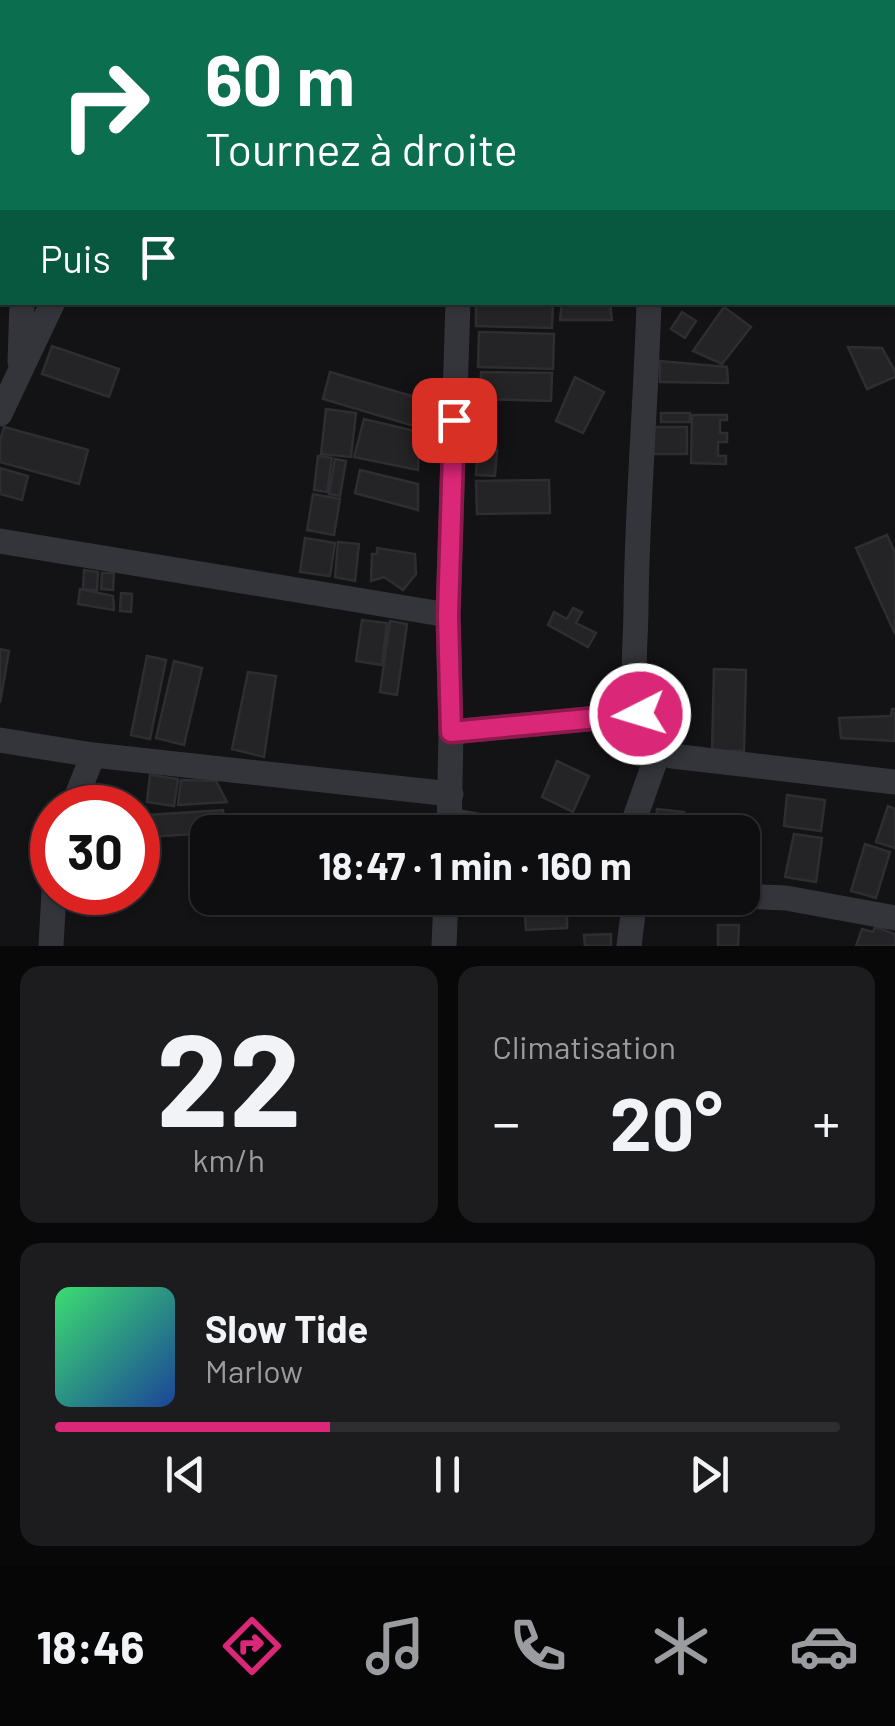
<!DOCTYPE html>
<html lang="fr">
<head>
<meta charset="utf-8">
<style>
	body { margin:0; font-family:Barlow,sans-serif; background:#1c1c1e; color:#f1f3f6; height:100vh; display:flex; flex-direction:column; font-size:38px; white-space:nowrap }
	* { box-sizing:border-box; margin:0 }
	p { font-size:32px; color:#9b9c9f }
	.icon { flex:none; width:55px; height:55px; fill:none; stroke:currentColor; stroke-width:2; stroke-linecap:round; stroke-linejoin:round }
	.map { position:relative; height:946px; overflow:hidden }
	.drawer { display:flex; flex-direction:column; gap:20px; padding:20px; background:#080809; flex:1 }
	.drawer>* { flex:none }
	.banner { position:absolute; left:0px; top:0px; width:895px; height:305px; box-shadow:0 2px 8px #0004,0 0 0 2px #2e2e30; background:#0b6e4f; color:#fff; overflow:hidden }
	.speed { position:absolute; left:30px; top:785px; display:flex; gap:20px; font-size:50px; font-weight:700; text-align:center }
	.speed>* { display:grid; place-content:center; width:130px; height:130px; border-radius:50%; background:#0e0e10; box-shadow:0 2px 8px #0004,0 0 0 2px #2e2e30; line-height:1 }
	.speed .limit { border:15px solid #d22; background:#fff; color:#111 }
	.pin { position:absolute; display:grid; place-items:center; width:85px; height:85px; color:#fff; margin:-42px; border-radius:20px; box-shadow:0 5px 15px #0006 }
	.me { position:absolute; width:110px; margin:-55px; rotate:265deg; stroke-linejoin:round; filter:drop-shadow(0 0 8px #0008) }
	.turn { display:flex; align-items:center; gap:35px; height:210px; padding:0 40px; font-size:45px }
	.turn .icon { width:130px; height:130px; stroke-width:2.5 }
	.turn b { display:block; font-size:70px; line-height:85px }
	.then { display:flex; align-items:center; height:95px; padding:0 40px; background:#0003; gap:20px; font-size:38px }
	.big { font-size:75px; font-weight:700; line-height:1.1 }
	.drawer .tile { flex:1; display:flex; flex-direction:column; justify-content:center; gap:15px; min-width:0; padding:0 35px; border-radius:20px; background:#1c1c1e }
	.drawer .dial { align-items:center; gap:0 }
	.dial b { font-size:130px; line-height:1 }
	.song { display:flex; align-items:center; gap:30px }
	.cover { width:120px; height:120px; border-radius:15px; background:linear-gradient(135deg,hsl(140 70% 55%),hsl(220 70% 35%)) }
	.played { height:10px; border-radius:5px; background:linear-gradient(90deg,#db2777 35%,#2e2e30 35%) }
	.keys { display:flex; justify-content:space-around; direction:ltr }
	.heat { display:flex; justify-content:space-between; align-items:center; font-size:55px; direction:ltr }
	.drawer .tiles { flex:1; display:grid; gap:20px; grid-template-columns:1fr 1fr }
	.tile:last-child { grid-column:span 2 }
	.trip { position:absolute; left:190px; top:815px; width:570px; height:100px; border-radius:20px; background:#0e0e10; box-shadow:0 2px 8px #0004,0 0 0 2px #2e2e30; font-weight:700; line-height:100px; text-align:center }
	.tab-bar { display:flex; height:160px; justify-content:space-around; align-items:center; background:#060606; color:#9b9c9f }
	.tab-bar .icon { width:70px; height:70px }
	.tab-bar .current { color:#db2777 }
	.tab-bar b { font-size:45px; color:#f1f3f6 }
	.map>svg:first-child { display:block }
	.building { fill:#242326; stroke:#2e2d31; stroke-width:2.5 }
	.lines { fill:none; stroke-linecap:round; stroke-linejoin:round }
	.minor { stroke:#34353a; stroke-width:25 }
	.route-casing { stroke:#8e194d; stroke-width:25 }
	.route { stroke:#db2777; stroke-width:18 }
</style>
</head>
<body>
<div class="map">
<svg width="895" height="946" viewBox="0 0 895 946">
	<rect width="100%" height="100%" fill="#131315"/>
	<path class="building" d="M476,302L553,303L552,328L476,326Z
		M562,302H610L612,320H560Z
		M724,307L751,327L722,364L693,351Z
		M682,312L696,321L685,338L671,329Z
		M479,332L554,334L553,369L478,367Z
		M52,346L119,369L109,397L42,374Z
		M848,347L882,348L895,371V377L867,389Z
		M660,361L727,367L728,383L660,382Z
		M330,372L422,399L414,426L323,399Z
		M481,372L552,373L551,401L480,399Z
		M575,377L604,392L583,433L556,421Z
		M326,409L356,413L351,457L321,454Z
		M661,413H690V422H661Z
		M692,415H727V420H720V433H727V442H718V456H726V464L691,463Z
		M364,419L419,432L418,470L354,457Z
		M4,427L88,450L79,484L0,462V441Z
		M652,427H687V454H652Z
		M478,449L497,450L495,476L476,475Z
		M318,456L332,458L327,492L314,490Z
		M335,459L346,461L340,496L329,494Z
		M0,468L28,476L22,500L0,494Z
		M360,470L418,484V510L355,493Z
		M549,480L550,513L477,514L476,481Z
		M313,494L340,499L334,535L307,530Z
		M887,535L895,553V634L856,548Z
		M305,538L335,543L330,576L300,572Z
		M338,542L359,544L355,581L335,577Z
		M377,548L415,554L416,574L403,590L384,577L371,581L372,554H377Z
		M84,570L98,572L97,590L83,589Z
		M102,573H114L113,590L101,589Z
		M80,589L113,596L114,610L78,604Z
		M121,593L132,594L131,612L120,611Z
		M573,608L582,612L576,623L596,633L588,647L548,625L554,612L567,619Z
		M362,620L387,623L382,665L356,661Z
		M390,621L407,624L397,695L380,692Z
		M0,649L9,651L0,703Z
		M147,656L166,660L150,739L131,735Z
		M174,661L202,668L184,745L156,738Z
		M714,669L746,670L744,751H712Z
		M248,672L276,676L264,757L232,749Z
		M892,709H895V741L841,738L839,718L891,716Z
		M557,761L589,776L573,812L542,797Z
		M150,775L178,779L174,806L147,802Z
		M181,780L216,781L227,802L178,805Z
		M787,795L825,800L821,831L784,826Z
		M888,806L895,809V848L876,842Z
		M657,809L684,812L682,832H655Z
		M223,810L225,832L149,837L148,815Z
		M699,814L726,817L725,832H697Z
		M794,834L822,838L816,882L785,877Z
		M865,844L890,852L876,898L851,891Z
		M138,845L151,848L145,886L138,885Z
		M567,913V928L526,930L525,915Z
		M718,925H739L738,946H718Z
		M875,927L895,934V946H856L862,929L873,932Z
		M611,934V946H585L584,935Z"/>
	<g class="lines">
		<path class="minor" d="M28,2L29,0
			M473,2V0
			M826,2V0
			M892,12H895
			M892,232H895
			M649,302C646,404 637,506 636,608C636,642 630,682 640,715C646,732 658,746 672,756L895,782
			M20,362L22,302
			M0,414L53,302
			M0,541L448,615
			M451,732L640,714
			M0,740L93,755L451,794
			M72,808L93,755
			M450,820L514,832
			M449,832L451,732L448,615L458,302
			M630,832L660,747
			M742,896L786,898L895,918
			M545,898L634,904
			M51,946L54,892
			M444,946L446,898
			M629,946L635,898"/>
	</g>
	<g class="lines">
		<g class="route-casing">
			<path id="route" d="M454,420L448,615L451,732L640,714"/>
		</g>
		<use href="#route" class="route"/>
	</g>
</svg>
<div class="speed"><div class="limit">30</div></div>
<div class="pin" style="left:454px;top:420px;background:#d93025"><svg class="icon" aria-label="arrive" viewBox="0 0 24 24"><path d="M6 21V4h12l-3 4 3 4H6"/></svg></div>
<svg class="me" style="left:640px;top:714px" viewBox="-20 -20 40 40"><circle r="17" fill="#db2777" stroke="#fff" stroke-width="3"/><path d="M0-11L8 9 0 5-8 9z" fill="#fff"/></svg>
<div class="trip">18:47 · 1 min · 160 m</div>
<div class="banner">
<div class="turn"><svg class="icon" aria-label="right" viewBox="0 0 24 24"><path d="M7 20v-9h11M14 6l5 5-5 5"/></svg><div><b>60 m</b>Tournez à droite</div></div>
<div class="then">Puis<svg class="icon" aria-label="arrive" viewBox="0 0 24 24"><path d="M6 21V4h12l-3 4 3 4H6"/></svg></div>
</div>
</div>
<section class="drawer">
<div class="tiles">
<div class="tile dial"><b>22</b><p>km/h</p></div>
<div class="tile"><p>Climatisation</p>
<div class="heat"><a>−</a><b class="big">20°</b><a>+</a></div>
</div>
<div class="tile">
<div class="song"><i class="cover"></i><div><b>Slow Tide</b><p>Marlow</p></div></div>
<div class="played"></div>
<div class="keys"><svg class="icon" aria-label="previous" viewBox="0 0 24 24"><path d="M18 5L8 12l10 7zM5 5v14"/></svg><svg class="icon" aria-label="pause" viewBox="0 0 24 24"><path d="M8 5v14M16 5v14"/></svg><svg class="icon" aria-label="next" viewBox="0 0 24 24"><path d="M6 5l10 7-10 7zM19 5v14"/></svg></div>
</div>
</div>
</section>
<nav class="tab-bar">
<b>18:46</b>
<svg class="icon current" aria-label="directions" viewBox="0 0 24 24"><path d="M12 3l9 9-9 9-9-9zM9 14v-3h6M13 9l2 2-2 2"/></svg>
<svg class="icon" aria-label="music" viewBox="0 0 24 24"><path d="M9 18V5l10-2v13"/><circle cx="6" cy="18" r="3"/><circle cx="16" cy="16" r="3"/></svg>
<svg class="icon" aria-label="phone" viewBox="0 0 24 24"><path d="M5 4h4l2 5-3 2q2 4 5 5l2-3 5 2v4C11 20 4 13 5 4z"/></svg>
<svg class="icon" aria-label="climate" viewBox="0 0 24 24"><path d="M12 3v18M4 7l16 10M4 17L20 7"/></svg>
<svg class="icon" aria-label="car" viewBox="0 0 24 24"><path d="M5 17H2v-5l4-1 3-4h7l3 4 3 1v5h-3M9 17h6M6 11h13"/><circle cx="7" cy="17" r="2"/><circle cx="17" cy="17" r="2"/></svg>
</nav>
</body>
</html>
